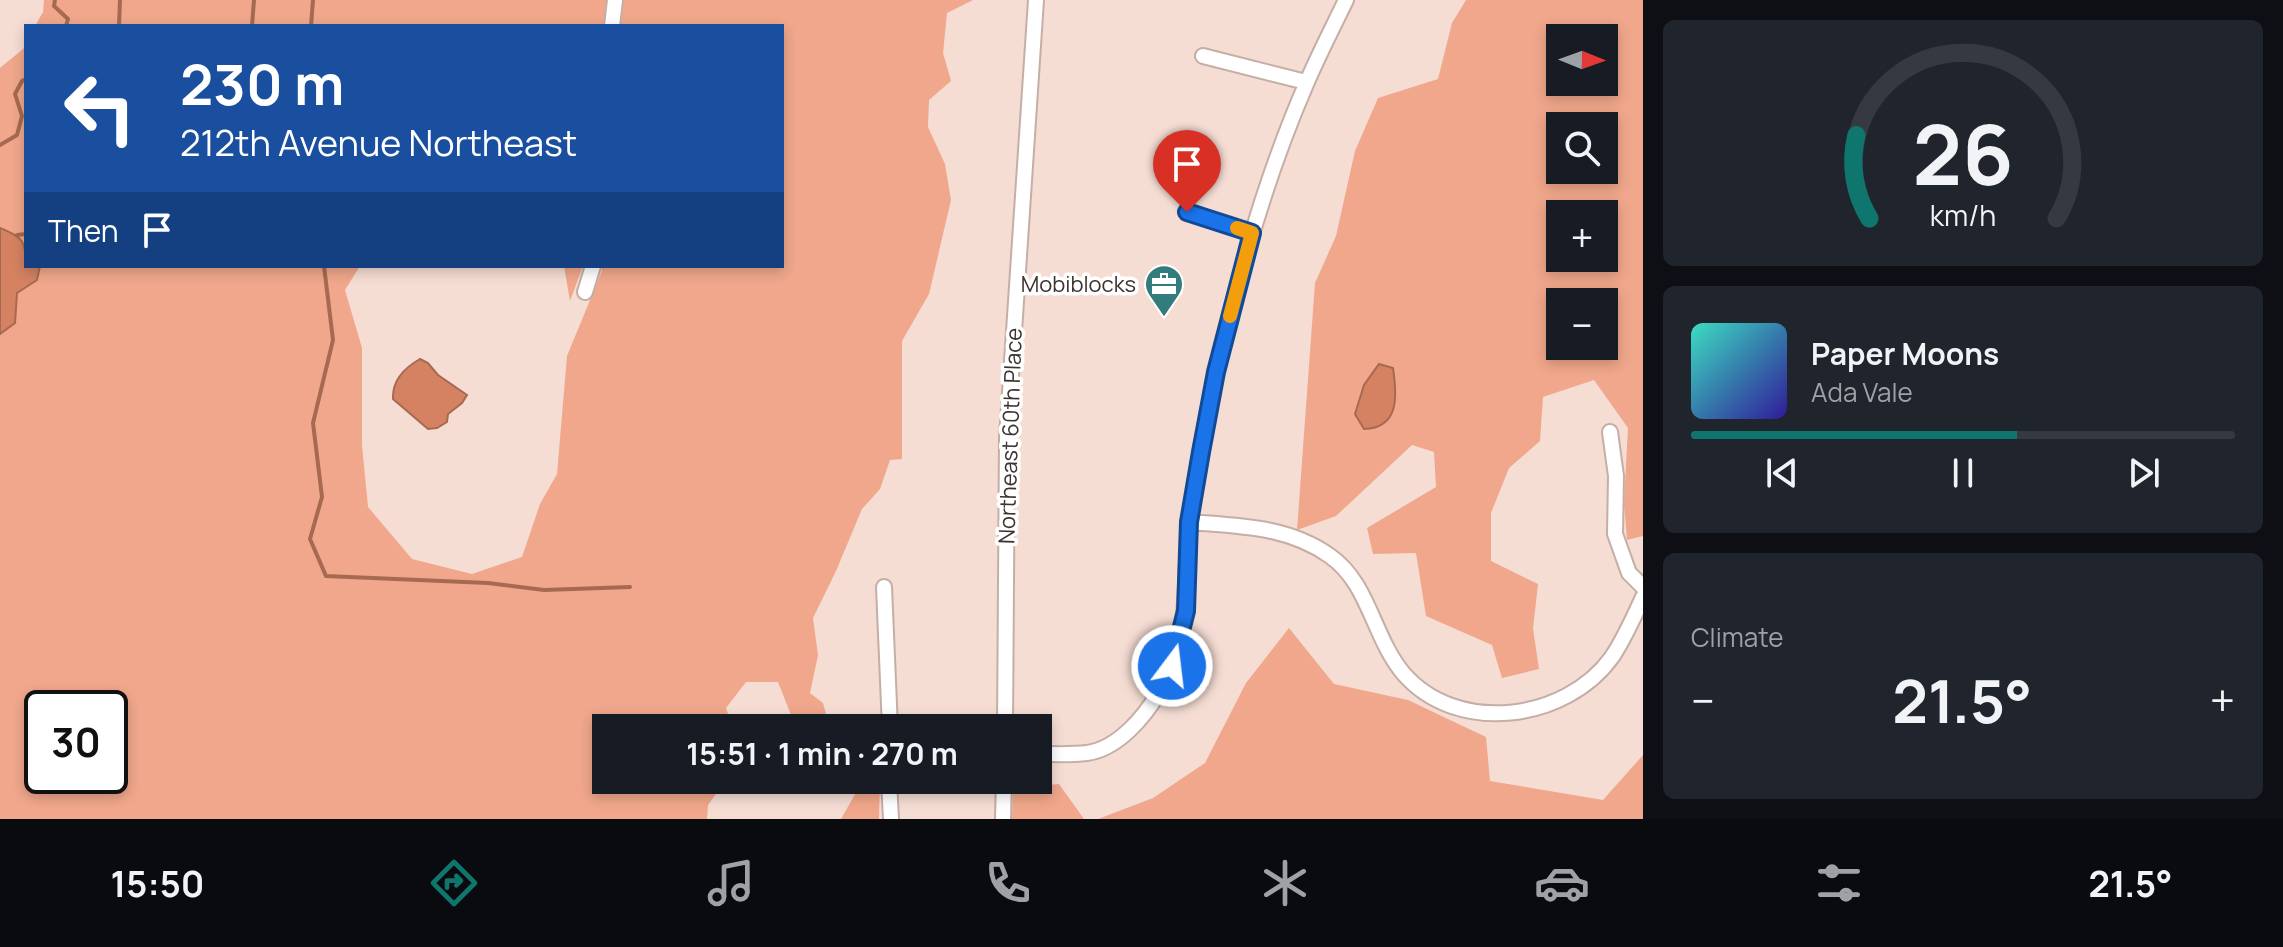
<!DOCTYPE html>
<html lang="en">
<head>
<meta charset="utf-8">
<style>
	body { margin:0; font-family:Manrope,sans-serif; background:#20242c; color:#f1f3f6; height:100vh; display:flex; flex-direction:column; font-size:30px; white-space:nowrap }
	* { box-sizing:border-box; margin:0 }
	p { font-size:26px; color:#9ea1a6 }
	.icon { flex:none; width:44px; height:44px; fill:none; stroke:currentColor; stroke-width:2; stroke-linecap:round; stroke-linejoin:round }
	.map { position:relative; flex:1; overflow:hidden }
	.drawer { display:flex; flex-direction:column; gap:20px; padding:20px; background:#0d0f14; width:640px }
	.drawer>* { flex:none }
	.banner { position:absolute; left:24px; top:24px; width:760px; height:244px; border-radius:0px; box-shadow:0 4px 12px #0003; background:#1a4fa0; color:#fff; overflow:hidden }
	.needle { width:52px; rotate:91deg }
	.buttons { position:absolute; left:1546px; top:24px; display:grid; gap:16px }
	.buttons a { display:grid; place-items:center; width:72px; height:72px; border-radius:0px; background:#171b24; box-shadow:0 4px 12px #0003; font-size:40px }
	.speed { position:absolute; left:24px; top:690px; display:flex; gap:16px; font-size:40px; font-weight:700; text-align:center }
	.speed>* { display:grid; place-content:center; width:104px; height:104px; border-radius:50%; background:#171b24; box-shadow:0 4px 12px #0003; line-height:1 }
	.speed .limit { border:4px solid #111; border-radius:12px; background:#fff; color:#111 }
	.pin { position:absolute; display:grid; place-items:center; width:68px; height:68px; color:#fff; margin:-82px -34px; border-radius:50% 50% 50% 0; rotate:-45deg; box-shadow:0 0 8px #0007 }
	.pin .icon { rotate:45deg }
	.me { position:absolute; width:88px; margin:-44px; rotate:15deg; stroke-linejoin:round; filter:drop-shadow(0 0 6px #0008) }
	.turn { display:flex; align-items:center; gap:28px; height:168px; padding:0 24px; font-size:36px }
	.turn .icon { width:104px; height:104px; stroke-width:2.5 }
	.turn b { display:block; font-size:56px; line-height:68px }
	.then { display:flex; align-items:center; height:76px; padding:0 24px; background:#0003; gap:16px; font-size:30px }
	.big { font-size:60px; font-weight:700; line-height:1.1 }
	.drawer .tile { flex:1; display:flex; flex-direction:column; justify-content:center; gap:12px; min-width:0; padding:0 28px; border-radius:12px; background:#20242c }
	.drawer .dial { align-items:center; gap:0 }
	.dial svg { height:208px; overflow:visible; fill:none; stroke:#363941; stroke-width:7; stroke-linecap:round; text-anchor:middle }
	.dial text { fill:#f1f3f6; stroke:none }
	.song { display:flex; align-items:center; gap:24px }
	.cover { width:96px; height:96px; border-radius:12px; background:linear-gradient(135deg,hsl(170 70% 55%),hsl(250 70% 35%)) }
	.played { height:8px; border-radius:4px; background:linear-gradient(90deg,#0f766e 60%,#363941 60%) }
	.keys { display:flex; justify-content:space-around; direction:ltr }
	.heat { display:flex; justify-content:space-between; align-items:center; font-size:44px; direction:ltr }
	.trip { position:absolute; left:592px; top:714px; width:460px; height:80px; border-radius:0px; background:#171b24; box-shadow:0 4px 12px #0003; font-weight:700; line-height:80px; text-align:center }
	.tab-bar { display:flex; height:128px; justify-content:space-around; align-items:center; background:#090b0e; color:#9ea1a6 }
	.tab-bar .icon { width:56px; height:56px }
	.tab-bar .on { color:#0f766e }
	.tab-bar b { font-size:36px; color:#f1f3f6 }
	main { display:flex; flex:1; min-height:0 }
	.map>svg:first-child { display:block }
	.green { fill:#f0a78b; fill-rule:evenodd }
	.water { fill:#d48261; stroke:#a66a52; stroke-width:2 }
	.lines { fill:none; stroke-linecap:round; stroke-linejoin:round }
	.stream { stroke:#a66a52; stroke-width:4 }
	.street-casing { stroke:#c5aea5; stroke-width:18 }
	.street { stroke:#fff; stroke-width:14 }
	.route-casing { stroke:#114b97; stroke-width:20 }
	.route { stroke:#1a73e8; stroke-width:14 }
	.slow { stroke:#f59e0b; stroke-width:14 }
	.labels { text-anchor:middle; stroke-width:7; stroke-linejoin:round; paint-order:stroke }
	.poi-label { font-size:22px; fill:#3c332f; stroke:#fff; text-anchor:end }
	.street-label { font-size:22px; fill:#3c332f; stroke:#fff }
</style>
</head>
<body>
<main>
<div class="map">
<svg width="1643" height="819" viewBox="0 0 1643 819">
	<rect width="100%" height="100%" fill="#f5ddd4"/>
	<path class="green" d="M44,0H607L604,26H35L43,12Z
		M622,0H973L947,13L943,53L951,81L929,100L928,127L945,164L951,200L929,294L902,341V459L890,460L880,489L862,509L836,571L813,618L818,655L810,693L823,703L829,725L833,728H788L791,715L778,682H746L726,708L733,728H606V780H726L708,805L707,819H0V68L23,49L26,44V266H360L345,290L362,348V445L368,507L412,559L472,574L522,557L540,504L557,474L567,356L602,271L601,266H782V26H620ZM42,708H110V776H42Z
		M1466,0H1643V536L1627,540L1624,503L1628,428L1594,380L1543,397L1540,441L1509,468L1491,513V561L1538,584L1533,629L1539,669L1502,678L1492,645L1426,616L1416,553L1373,554L1367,528L1436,487L1434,452L1412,445L1336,516L1297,530L1315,283L1336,236L1355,151L1378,98L1438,79L1452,23ZM1560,38H1604V82H1560ZM1560,126H1604V170H1560ZM1560,214H1604V258H1560ZM1560,302H1604V346H1560Z
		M564,266H583L570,301Z
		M1289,628L1334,684L1408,700L1486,737L1490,781L1603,800L1643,755V819H1098L1153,798L1205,763L1246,683Z
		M836,780H880L879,819H841L858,789Z
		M1059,784L1084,819H1012L1013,788Z"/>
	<path class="water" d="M0,228C23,237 26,241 26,266H40L37,280L17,293L15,323L0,334Z
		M420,359L428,363L438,375L467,395L462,403L448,414L447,422L437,428L428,429L393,399C392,380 404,368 420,359Z
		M1379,364L1393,368C1397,395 1400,428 1364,429L1355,414L1364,385Z"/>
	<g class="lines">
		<path class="stream" d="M55,0L54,6L68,19L66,26
			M119,26L120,0
			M252,26L254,0
			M311,26L313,0
			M0,145L17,135L22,116L15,94L22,81L26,79
			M17,235L26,234
			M324,266L333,340L313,423L322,497L310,539L326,576L488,583L544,590L630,587"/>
		<g class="street-casing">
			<path id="street" d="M612,26L615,0
				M1203,56L1306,82
				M1187,212L1252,233
				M585,292L593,266
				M1610,432L1616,476L1615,534L1629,573L1643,587
				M1189,522C1239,526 1288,526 1330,556C1369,583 1373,637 1403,673C1457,736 1566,721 1612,657C1624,639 1634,617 1643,597
				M884,587L890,728
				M1005,728L1007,437L1036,0
				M1038,754C1054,754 1071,755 1087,753C1117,749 1144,718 1159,692C1194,631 1182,586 1190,521C1192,497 1197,473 1201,449C1225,324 1256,199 1307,82C1319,54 1333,27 1346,0
				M889,780L891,819
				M1003,819L1004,780"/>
		</g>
		<use href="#street" class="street"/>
	</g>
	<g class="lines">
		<g class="route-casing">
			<path id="route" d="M1172,666L1186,611L1189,522L1201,452L1216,372L1252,233L1187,212"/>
		</g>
		<use href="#route" class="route"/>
		<path class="slow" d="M1230,316L1252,233L1237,228"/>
	</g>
	<defs>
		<g id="office-pin" transform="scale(2)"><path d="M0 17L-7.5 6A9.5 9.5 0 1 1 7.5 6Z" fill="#337c7d" stroke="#fff"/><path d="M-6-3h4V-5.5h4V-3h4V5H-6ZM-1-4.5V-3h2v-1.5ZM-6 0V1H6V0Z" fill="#fff"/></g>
	</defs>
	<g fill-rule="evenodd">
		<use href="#office-pin" x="1164" y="284"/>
	</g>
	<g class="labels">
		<g class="poi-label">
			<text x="1136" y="292">Mobiblocks</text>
		</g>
		<g class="street-label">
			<text transform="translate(1010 436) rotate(-88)" y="8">Northeast 60th Place</text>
		</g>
	</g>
</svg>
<div class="buttons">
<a><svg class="needle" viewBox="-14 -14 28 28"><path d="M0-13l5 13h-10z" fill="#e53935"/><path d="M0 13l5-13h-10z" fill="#9ea1a6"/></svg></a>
<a><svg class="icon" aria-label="search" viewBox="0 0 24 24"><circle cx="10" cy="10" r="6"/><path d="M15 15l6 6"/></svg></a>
<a>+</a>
<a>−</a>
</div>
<div class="speed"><div class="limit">30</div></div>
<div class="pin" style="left:1187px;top:212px;background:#d93025"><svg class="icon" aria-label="arrive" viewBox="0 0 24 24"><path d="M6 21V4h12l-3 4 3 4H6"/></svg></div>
<svg class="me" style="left:1172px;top:666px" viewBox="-20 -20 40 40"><circle r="17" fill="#1a73e8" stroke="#fff" stroke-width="3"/><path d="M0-11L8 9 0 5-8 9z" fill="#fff"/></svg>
<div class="trip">15:51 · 1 min · 270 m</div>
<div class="banner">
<div class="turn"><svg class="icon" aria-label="left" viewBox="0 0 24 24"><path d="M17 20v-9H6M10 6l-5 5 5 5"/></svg><div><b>230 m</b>212th Avenue Northeast</div></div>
<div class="then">Then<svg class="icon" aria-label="arrive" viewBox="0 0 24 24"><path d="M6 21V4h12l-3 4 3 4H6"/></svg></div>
</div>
</div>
<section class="drawer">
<div class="tile dial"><svg viewBox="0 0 100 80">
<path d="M14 69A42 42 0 1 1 86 69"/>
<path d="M14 69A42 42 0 0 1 9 37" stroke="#0f766e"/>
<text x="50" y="56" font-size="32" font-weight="700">26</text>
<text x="50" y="72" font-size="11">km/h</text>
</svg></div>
<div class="tile">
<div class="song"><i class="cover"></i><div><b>Paper Moons</b><p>Ada Vale</p></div></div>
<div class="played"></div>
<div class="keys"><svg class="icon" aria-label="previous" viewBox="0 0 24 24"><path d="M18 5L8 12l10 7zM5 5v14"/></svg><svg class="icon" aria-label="pause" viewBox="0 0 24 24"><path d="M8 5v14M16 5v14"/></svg><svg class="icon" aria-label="next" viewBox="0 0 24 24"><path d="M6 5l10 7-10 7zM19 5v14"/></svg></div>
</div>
<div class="tile"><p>Climate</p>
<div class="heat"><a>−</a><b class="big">21.5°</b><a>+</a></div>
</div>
</section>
</main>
<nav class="tab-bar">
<b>15:50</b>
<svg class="icon on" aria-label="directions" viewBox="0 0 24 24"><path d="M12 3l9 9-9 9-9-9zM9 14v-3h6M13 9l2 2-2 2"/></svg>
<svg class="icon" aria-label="music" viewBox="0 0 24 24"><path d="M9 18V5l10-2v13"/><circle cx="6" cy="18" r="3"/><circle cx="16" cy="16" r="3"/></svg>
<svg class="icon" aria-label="phone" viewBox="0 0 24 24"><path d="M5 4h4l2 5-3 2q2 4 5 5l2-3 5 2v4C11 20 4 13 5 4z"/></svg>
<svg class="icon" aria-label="climate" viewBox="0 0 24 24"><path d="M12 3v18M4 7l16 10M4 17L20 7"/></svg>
<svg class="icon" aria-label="car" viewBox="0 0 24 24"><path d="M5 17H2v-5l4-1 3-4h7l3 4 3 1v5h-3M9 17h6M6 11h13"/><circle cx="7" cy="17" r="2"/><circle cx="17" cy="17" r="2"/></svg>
<svg class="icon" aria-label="filters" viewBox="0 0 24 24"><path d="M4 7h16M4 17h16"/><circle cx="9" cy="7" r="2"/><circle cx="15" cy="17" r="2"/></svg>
<b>21.5°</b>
</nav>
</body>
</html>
